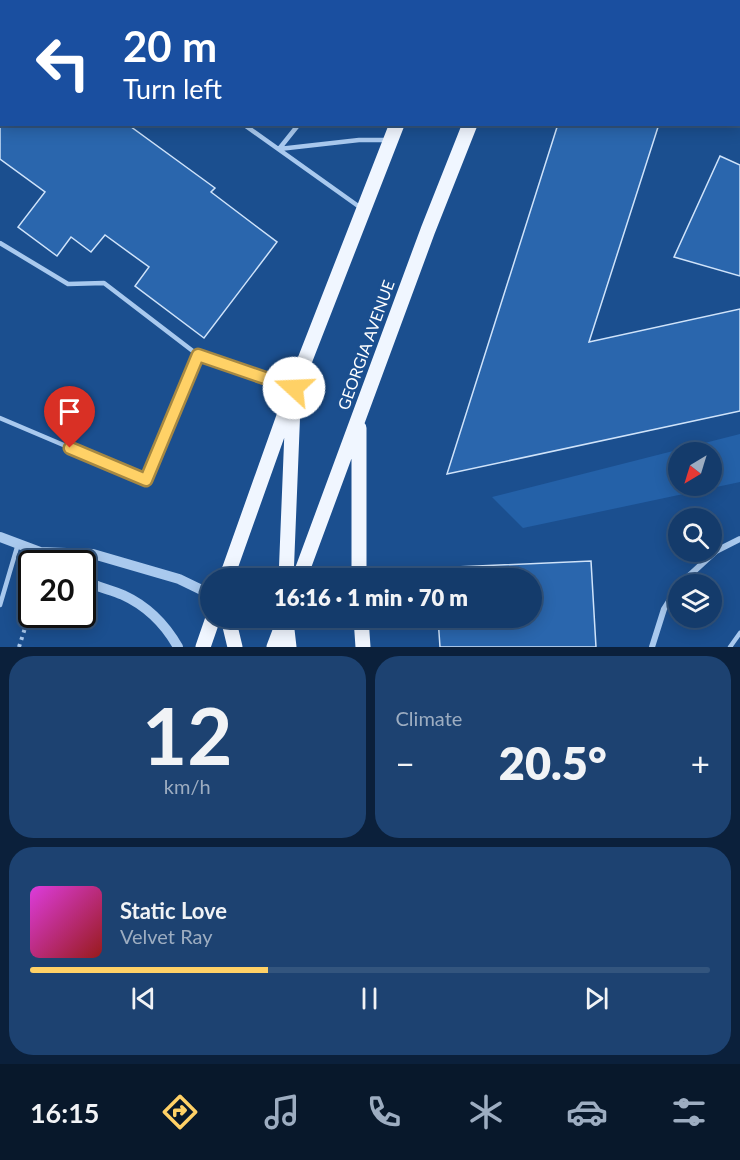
<!DOCTYPE html>
<html lang="en">
<head>
<meta charset="utf-8">
<style>
	body { margin:0; font-family:Lato,sans-serif; background:#1d4271; color:#f1f3f6; height:100vh; display:flex; flex-direction:column; font-size:22px; white-space:nowrap }
	* { box-sizing:border-box; margin:0 }
	p { font-size:20px; color:#9dadc1 }
	.icon { flex:none; width:33px; height:33px; fill:none; stroke:currentColor; stroke-width:2; stroke-linecap:round; stroke-linejoin:round }
	.map { position:relative; height:647px; overflow:hidden }
	.sheet { display:flex; flex-direction:column; gap:9px; padding:9px; background:#0b203b; flex:1 }
	.sheet>* { flex:none }
	.guide { position:absolute; left:0px; top:0px; width:741px; height:126px; box-shadow:0 3px 15px #0003,0 0 0 2px #33557e; background:#1a4fa0; color:#fff; overflow:hidden }
	.needle { width:39px; rotate:218deg }
	.tools { position:absolute; left:668px; top:442px; display:grid; gap:12px }
	.tools a { display:grid; place-items:center; width:54px; height:54px; border-radius:50%; background:#143b6b; box-shadow:0 3px 15px #0003,0 0 0 2px #33557e; font-size:30px }
	.speed { position:absolute; left:18px; top:550px; display:flex; gap:12px; font-size:30px; font-weight:700; text-align:center }
	.speed>* { display:grid; place-content:center; width:78px; height:78px; border-radius:50%; background:#143b6b; box-shadow:0 3px 15px #0003,0 0 0 2px #33557e; line-height:1 }
	.speed .limit { border:3px solid #111; border-radius:9px; background:#fff; color:#111 }
	.pin { position:absolute; display:grid; place-items:center; width:51px; height:51px; color:#fff; margin:-62px -26px; border-radius:50% 50% 50% 0; rotate:-45deg; box-shadow:0 0 6px #0007 }
	.pin .icon { rotate:45deg }
	.me { position:absolute; width:66px; margin:-33px; rotate:290deg; stroke-linejoin:round; filter:drop-shadow(0 0 4px #0008) }
	.turn { display:flex; align-items:center; gap:21px; height:126px; padding:0 24px; font-size:27px }
	.turn .icon { width:78px; height:78px; stroke-width:2.5 }
	.turn b { display:block; font-size:42px; line-height:51px }
	.big { font-size:45px; font-weight:800; line-height:1.1 }
	.sheet .card { flex:1; display:flex; flex-direction:column; justify-content:center; gap:9px; min-width:0; padding:0 21px; border-radius:24px; background:#1d4271 }
	.sheet .dial { align-items:center; gap:0 }
	.dial b { font-size:78px; line-height:1 }
	.song { display:flex; align-items:center; gap:18px }
	.cover { width:72px; height:72px; border-radius:9px; background:linear-gradient(135deg,hsl(300 70% 55%),hsl(0 70% 35%)) }
	.played { height:6px; border-radius:3px; background:linear-gradient(90deg,#ffd166 35%,#33557e 35%) }
	.keys { display:flex; justify-content:space-around; direction:ltr }
	.heat { display:flex; justify-content:space-between; align-items:center; font-size:33px; direction:ltr }
	.sheet .tiles { flex:1; display:grid; gap:9px; grid-template-columns:1fr 1fr }
	.card:last-child { grid-column:span 2 }
	.trip { position:absolute; left:200px; top:568px; width:342px; height:60px; border-radius:30px; background:#143b6b; box-shadow:0 3px 15px #0003,0 0 0 2px #33557e; font-weight:800; line-height:60px; text-align:center }
	.tabs { display:flex; height:96px; justify-content:space-around; align-items:center; background:#08182b; color:#9dadc1 }
	.tabs .icon { width:42px; height:42px }
	.tabs .current { color:#ffd166 }
	.tabs b { font-size:27px; color:#f1f3f6 }
	.map>svg:first-child { display:block }
	.green { fill:#2461a8; fill-rule:evenodd }
	.building { fill:#2a66ad; stroke:#cfe3fa; stroke-width:1.5 }
	.lines { fill:none; stroke-linecap:round; stroke-linejoin:round }
	.path { stroke:#a9c9ee; stroke-width:4; stroke-dasharray:3 4.5; stroke-linecap:butt }
	.service { stroke:#a9c9ee; stroke-width:4.5 }
	.minor { stroke:#a9c9ee; stroke-width:6 }
	.tertiary { stroke:#a9c9ee; stroke-width:10 }
	.primary { stroke:#f0f6ff; stroke-width:15 }
	.route-casing { stroke:#a68842; stroke-width:15 }
	.route { stroke:#ffd166; stroke-width:10 }
	.labels { text-anchor:middle; stroke-width:6; stroke-linejoin:round; paint-order:stroke }
	.street-label { font-size:16px; fill:#fff; stroke:#1b4f8f }
</style>
</head>
<body>
<div class="map">
<svg width="740" height="647" viewBox="0 0 740 647">
	<rect width="100%" height="100%" fill="#1b4f8f"/>
	<path class="green" d="M740,434V482L523,528L492,497ZM678,453H711V486H678Z"/>
	<path class="building" d="M0,124H127L215,188L211,192L277,242L204,338L135,286L149,267L105,235L91,252L71,237L57,256L18,227L45,192L0,159Z
		M558,124H659L589,342L740,309V411L447,474Z
		M720,156L740,165V276L674,257Z
		M591,561L596,647H440L438,618H531V579H435L434,568Z"/>
	<g class="lines">
		<path class="path" d="M19,647L32,606"/>
		<path class="service" d="M60,0L62,2
			M377,2V0
			M243,124L361,208
			M279,149L359,140H387
			M279,149L299,124
			M0,243L68,284L104,283L198,355L292,387
			M0,418L146,480L198,355
			M0,605L18,544
			M730,647L740,633"/>
		<path class="minor" d="M679,585L716,551L740,539
			M652,647L664,609L678,587"/>
		<path class="tertiary" d="M0,537L40,552L59,564
			M40,552L93,554L179,579L210,594
			M82,579C95,587 109,589 123,595C147,606 165,624 178,647"/>
		<path class="primary" d="M448,2V0
			M519,2L520,0
			M359,428V579
			M226,579L294,388L397,124
			M286,579L293,406
			M299,579L428,230L470,124
			M228,618L235,647
			M361,618L363,647
			M286,621L289,647
			M203,647L213,618
			M274,647L285,618"/>
	</g>
	<g class="lines">
		<g class="route-casing">
			<path id="route" d="M70,448L146,480L198,355L294,388"/>
		</g>
		<use href="#route" class="route"/>
	</g>
	<g class="labels">
		<g class="street-label">
			<text transform="translate(366 345) rotate(-70)" y="6">GEORGIA AVENUE</text>
		</g>
	</g>
</svg>
<div class="tools">
<a><svg class="needle" viewBox="-14 -14 28 28"><path d="M0-13l5 13h-10z" fill="#e53935"/><path d="M0 13l5-13h-10z" fill="#9dadc1"/></svg></a>
<a><svg class="icon" aria-label="search" viewBox="0 0 24 24"><circle cx="10" cy="10" r="6"/><path d="M15 15l6 6"/></svg></a>
<a><svg class="icon" aria-label="layers" viewBox="0 0 24 24"><path d="M12 4l9 5-9 5-9-5zM3 14l9 5 9-5"/></svg></a>
</div>
<div class="speed"><div class="limit">20</div></div>
<div class="pin" style="left:70px;top:448px;background:#d93025"><svg class="icon" aria-label="arrive" viewBox="0 0 24 24"><path d="M6 21V4h12l-3 4 3 4H6"/></svg></div>
<svg class="me" style="left:294px;top:388px" viewBox="-20 -20 40 40"><circle r="19" fill="#fff"/><path d="M0-13L10 11 0 6-10 11z" fill="#ffd166"/></svg>
<div class="trip">16:16 · 1 min · 70 m</div>
<div class="guide">
<div class="turn"><svg class="icon" aria-label="left" viewBox="0 0 24 24"><path d="M17 20v-9H6M10 6l-5 5 5 5"/></svg><div><b>20 m</b>Turn left</div></div>
</div>
</div>
<section class="sheet">
<div class="tiles">
<div class="card dial"><b>12</b><p>km/h</p></div>
<div class="card"><p>Climate</p>
<div class="heat"><a>−</a><b class="big">20.5°</b><a>+</a></div>
</div>
<div class="card">
<div class="song"><i class="cover"></i><div><b>Static Love</b><p>Velvet Ray</p></div></div>
<div class="played"></div>
<div class="keys"><svg class="icon" aria-label="previous" viewBox="0 0 24 24"><path d="M18 5L8 12l10 7zM5 5v14"/></svg><svg class="icon" aria-label="pause" viewBox="0 0 24 24"><path d="M8 5v14M16 5v14"/></svg><svg class="icon" aria-label="next" viewBox="0 0 24 24"><path d="M6 5l10 7-10 7zM19 5v14"/></svg></div>
</div>
</div>
</section>
<nav class="tabs">
<b>16:15</b>
<svg class="icon current" aria-label="directions" viewBox="0 0 24 24"><path d="M12 3l9 9-9 9-9-9zM9 14v-3h6M13 9l2 2-2 2"/></svg>
<svg class="icon" aria-label="music" viewBox="0 0 24 24"><path d="M9 18V5l10-2v13"/><circle cx="6" cy="18" r="3"/><circle cx="16" cy="16" r="3"/></svg>
<svg class="icon" aria-label="phone" viewBox="0 0 24 24"><path d="M5 4h4l2 5-3 2q2 4 5 5l2-3 5 2v4C11 20 4 13 5 4z"/></svg>
<svg class="icon" aria-label="climate" viewBox="0 0 24 24"><path d="M12 3v18M4 7l16 10M4 17L20 7"/></svg>
<svg class="icon" aria-label="car" viewBox="0 0 24 24"><path d="M5 17H2v-5l4-1 3-4h7l3 4 3 1v5h-3M9 17h6M6 11h13"/><circle cx="7" cy="17" r="2"/><circle cx="17" cy="17" r="2"/></svg>
<svg class="icon" aria-label="filters" viewBox="0 0 24 24"><path d="M4 7h16M4 17h16"/><circle cx="9" cy="7" r="2"/><circle cx="15" cy="17" r="2"/></svg>
</nav>
</body>
</html>
